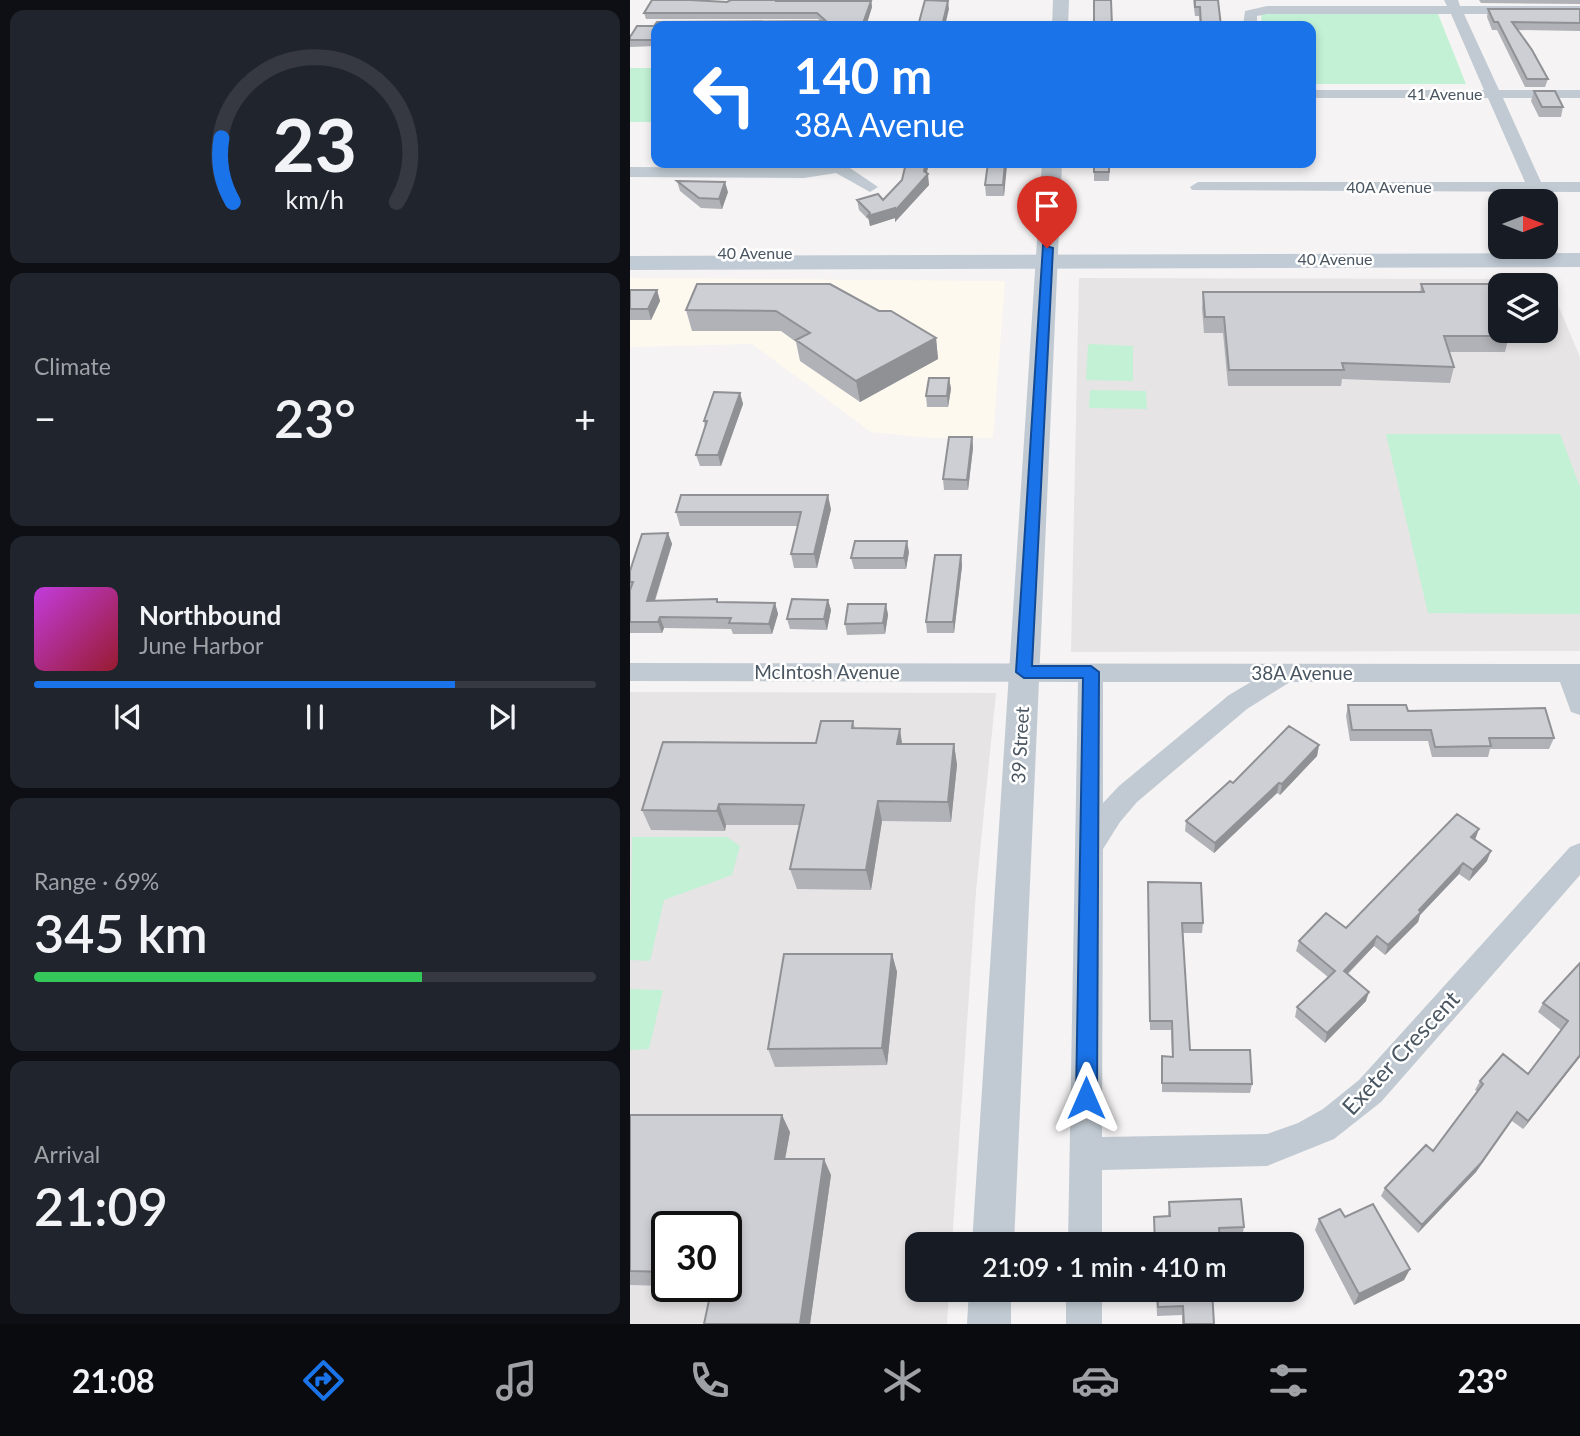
<!DOCTYPE html>
<html lang="en">
<head>
<meta charset="utf-8">
<style>
	body { margin:0; font-family:Lato,sans-serif; background:#20242c; color:#f1f3f6; height:100vh; display:flex; flex-direction:column; font-size:26px; white-space:nowrap }
	* { box-sizing:border-box; margin:0 }
	p { font-size:23px; color:#9ea1a6 }
	.icon { flex:none; width:38px; height:38px; fill:none; stroke:currentColor; stroke-width:2; stroke-linecap:round; stroke-linejoin:round }
	.map { position:relative; flex:1; overflow:hidden }
	.details { display:flex; flex-direction:column; gap:10px; padding:10px; background:#0d0f14; width:630px }
	.details>* { flex:none }
	.top-card { position:absolute; left:21px; top:21px; width:665px; height:147px; border-radius:14px; box-shadow:0 4px 10px #0003; background:#1a73e8; color:#fff; overflow:hidden }
	.needle { width:46px; rotate:90deg }
	.controls { position:absolute; left:858px; top:189px; display:grid; gap:14px }
	.controls a { display:grid; place-items:center; width:70px; height:70px; border-radius:14px; background:#171b24; box-shadow:0 4px 10px #0003; font-size:35px }
	.speed { position:absolute; left:21px; top:1211px; display:flex; gap:14px; font-size:35px; font-weight:700; text-align:center }
	.speed>* { display:grid; place-content:center; width:91px; height:91px; border-radius:50%; background:#171b24; box-shadow:0 4px 10px #0003; line-height:1 }
	.speed .limit { border:4px solid #111; border-radius:10px; background:#fff; color:#111 }
	.pin { position:absolute; display:grid; place-items:center; width:60px; height:60px; color:#fff; margin:-72px -30px; border-radius:50% 50% 50% 0; rotate:-45deg; box-shadow:0 0 7px #0007 }
	.pin .icon { rotate:45deg }
	.me { position:absolute; width:77px; margin:-38px; rotate:0deg; stroke-linejoin:round; filter:drop-shadow(0 0 5px #0008) }
	.turn { display:flex; align-items:center; gap:24px; height:147px; padding:0 28px; font-size:32px }
	.turn .icon { width:91px; height:91px; stroke-width:2.5 }
	.turn b { display:block; font-size:49px; line-height:60px }
	.big { font-size:52px; font-weight:600; line-height:1.1 }
	.details .card { flex:1; display:flex; flex-direction:column; justify-content:center; gap:10px; min-width:0; padding:0 24px; border-radius:14px; background:#20242c }
	.details .dial { align-items:center; gap:0 }
	.dial svg { height:182px; overflow:visible; fill:none; stroke:#363941; stroke-width:7; stroke-linecap:round; text-anchor:middle }
	.dial text { fill:#f1f3f6; stroke:none }
	.song { display:flex; align-items:center; gap:21px }
	.cover { width:84px; height:84px; border-radius:10px; background:linear-gradient(135deg,hsl(290 70% 55%),hsl(350 70% 35%)) }
	.played { height:7px; border-radius:4px; background:linear-gradient(90deg,#1a73e8 75%,#363941 75%) }
	.keys { display:flex; justify-content:space-around; direction:ltr }
	.heat { display:flex; justify-content:space-between; align-items:center; font-size:38px; direction:ltr }
	.charge { height:10px; border-radius:5px; background:linear-gradient(90deg,#34c759 69%,#363941 0) }
	.trip { position:absolute; left:275px; top:1232px; width:399px; height:70px; border-radius:14px; background:#171b24; box-shadow:0 4px 10px #0003; font-weight:600; line-height:70px; text-align:center }
	.tabs { display:flex; height:112px; justify-content:space-around; align-items:center; background:#090b0e; color:#9ea1a6 }
	.tabs .icon { width:49px; height:49px }
	.tabs .active { color:#1a73e8 }
	.tabs b { font-size:32px; color:#f1f3f6 }
	main { display:flex; flex:1; min-height:0 }
	.map>svg:first-child { display:block }
	.commercial { fill:#fdf9ef }
	.education { fill:#e6e4e5; fill-rule:evenodd }
	.green { fill:#c3f1d5 }
	.lines { fill:none; stroke-linecap:round; stroke-linejoin:round }
	.minor { fill:#c1cad2; fill-rule:evenodd }
	.tertiary { fill:#c1cad2; fill-rule:evenodd }
	.secondary { fill:#c1cbd6; fill-rule:evenodd }
	.wall { fill:#b0b2b7 }
	.shaded-wall { fill:#909195 }
	.building { fill:#cdcfd5; stroke:#909195; stroke-width:2 }
	.route { fill:#1a73e8; stroke:#114b97; stroke-width:2 }
	.labels { text-anchor:middle; stroke-width:5; stroke-linejoin:round; paint-order:stroke }
	.far-street-label { font-size:16px; fill:#4a5661; stroke:#fff }
	.street-label { font-size:19px; fill:#4a5661; stroke:#fff }
	.near-street-label { font-size:23px; fill:#4a5661; stroke:#fff }
</style>
</head>
<body>
<main>
<section class="details">
<div class="card dial"><svg viewBox="0 0 100 80">
<path d="M14 69A42 42 0 1 1 86 69"/>
<path d="M14 69A42 42 0 0 1 9 41" stroke="#1a73e8"/>
<text x="50" y="56" font-size="32" font-weight="700">23</text>
<text x="50" y="72" font-size="11">km/h</text>
</svg></div>
<div class="card"><p>Climate</p>
<div class="heat"><a>−</a><b class="big">23°</b><a>+</a></div>
</div>
<div class="card">
<div class="song"><i class="cover"></i><div><b>Northbound</b><p>June Harbor</p></div></div>
<div class="played"></div>
<div class="keys"><svg class="icon" aria-label="previous" viewBox="0 0 24 24"><path d="M18 5L8 12l10 7zM5 5v14"/></svg><svg class="icon" aria-label="pause" viewBox="0 0 24 24"><path d="M8 5v14M16 5v14"/></svg><svg class="icon" aria-label="next" viewBox="0 0 24 24"><path d="M6 5l10 7-10 7zM19 5v14"/></svg></div>
</div>
<div class="card"><p>Range · 69%</p><b class="big">345 km</b><div class="charge"></div></div>
<div class="card"><p>Arrival</p><b class="big">21:09</b></div>
</section>
<div class="map">
<svg width="950" height="1324" viewBox="0 0 950 1324">
	<rect width="100%" height="100%" fill="#f5f3f3"/>
	<path class="commercial" d="M0,278L375,281L363,438H300L241,432L122,344L0,347Z"/>
	<path class="education" d="M449,278L917,279L950,357V651L441,652ZM870,285H915V331H870Z
		M0,692L366,693L346,891L322,1244H287V1290H319L317,1324H0ZM37,1227H96V1286H37Z"/>
	<path class="green" d="M631,14H808L836,84H681V26H632Z
		M0,68H26V122H0Z
		M461,344L503,346V381L456,380L458,345Z
		M460,390L516,391L517,409L459,408Z
		M756,434H930L950,487V614L798,613Z
		M2,837H97L110,846L102,875L34,900L20,961L0,960Z
		M0,989L33,990L19,1049L0,1050Z"/>
	<g class="lines">
		<path class="minor" d="M814,0H828L830,6H950V14H834L869,90H950V98H873L911,182H950V192L562,190L560,187L568,182H895L858,98H681V90H854L821,14H637L627,16V26H613L615,11L637,6H817Z
			M205,163H227L220,168L248,187L240,192L206,173L174,178L0,177V167L174,168Z
			M0,663L950,664V715L941,712L930,682H660L617,709L507,802L490,822L473,849L472,1137L637,1134L668,1123L693,1109L729,1080L940,847L950,843V875L751,1102L704,1139L637,1166L472,1170V1244H438L448,682L0,681ZM473,682H621L599,695L489,786L473,803Z
			M436,1290H472V1324H436Z"/>
		<path class="tertiary" d="M423,0H439L438,26H422Z
			M412,163H432L384,1244H342Z
			M339,1290H381V1324H337Z"/>
		<path class="secondary" d="M950,253V267L0,270V256Z"/>
	</g>
	<path class="wall" d="M22,0H60L97,2L101,0H150V1H241L242,7L236,26H26V46L0,47V37L7,26H24L27,22L190,21L188,19H16L14,13Z
		M563,0H588L591,26H570L569,16H565Z
		M849,0H950V4L851,3Z
		M858,9H950V31L888,30L918,79L915,87H895L867,30H862L857,17Z
		M904,91L933,107L931,117H909L901,101Z
		M259,163H297V173L299,185L265,222V218L240,226L239,220L229,210L227,200H253L272,180L276,164H259Z
		M358,163H376L374,196H356L355,185Z
		M464,163H480L479,181H464Z
		M47,181L98,192L92,209L71,208L50,191Z
		M791,284L879,336L875,352H819L824,367L820,383L712,379L711,386H598L593,333H574L572,308L573,292H790Z
		M0,290H27L30,301L21,320H0Z
		M56,310L249,311L306,338L308,359L230,402L170,361L166,342L151,331H62Z
		M319,378L321,389L318,407H297L296,396Z
		M110,393L113,404L91,466H70L66,455L75,427L74,421Z
		M342,437L343,448L338,490H314L313,479Z
		M201,509L187,568H164L161,554L168,526H50L46,512Z
		M38,533L42,544L25,601L87,599L88,602L145,603L148,614L142,634H103L101,629L34,628L32,633H0V571Z
		M279,552L276,569H224L221,558Z
		M331,555L332,566L324,633H297L296,622Z
		M198,600L201,610L197,630L160,629L157,619Z
		M256,604L258,615L255,634L217,635L215,624Z
		M718,705L778,711L924,738L919,749H860L858,757H802L798,741H720L716,716Z
		M223,721L225,728L272,744H324L327,765L321,822L252,821L241,890L167,889L160,869L170,825H96L95,831L21,830L12,810L186,743Z
		M689,745L687,756L650,795L647,793L584,853L555,831L556,821L603,783Z
		M844,840L857,861L839,881L829,874L790,915L788,922L755,955L744,946L718,974L736,1001L695,1043L665,1017L667,1007L698,977L666,951L669,941L716,928Z
		M518,882L573,923L572,933H553L560,1050L622,1084L620,1093L532,1092V1056L542,1057L541,1030H520Z
		M262,954L267,972L257,1065L145,1067L138,1049Z
		M950,963V1057L893,1129L882,1121L846,1172L788,1233L751,1196L755,1188L803,1151L847,1091L845,1090L850,1081L898,1074L931,1030L908,1012L913,1003Z
		M0,1115L160,1132L155,1159L201,1175L180,1324H74L82,1287L53,1286H96V1227H37V1286L0,1285Z
		M539,1202L614,1227L612,1237L590,1238V1244H524V1217L538,1216Z
		M715,1217L780,1269L774,1280L724,1305L685,1230L689,1219Z
		M526,1290H582L584,1324H552V1315L527,1316Z"/>
	<path class="shaded-wall" d="M241,1L242,7L236,26H232Z
		M318,1L319,9L315,26H312Z
		M296,163H297L298,168L296,177L298,174L299,185L265,222V218L240,226L238,216L294,171Z
		M375,163H376L377,166L374,196L373,185Z
		M95,182L98,192L92,209L89,199Z
		M27,290L30,301L21,320L18,309Z
		M306,338L308,359L230,402L226,381Z
		M319,378L321,389L318,407L317,396Z
		M110,393L113,404L91,466L88,455Z
		M342,437L343,448L338,490L337,480Z
		M198,495L201,509L187,568L184,554Z
		M38,533L42,544L21,612L17,601Z
		M277,541L279,552L276,569L274,558Z
		M331,555L332,566L324,633L323,622Z
		M198,600L201,610L197,630L194,619Z
		M145,603L148,614L142,634L139,624Z
		M256,604L258,615L255,634L253,623Z
		M30,617L34,628L32,633L28,622Z
		M270,729L273,750L267,744Z
		M324,744L327,765L321,822L318,802Z
		M689,745L687,756L650,795L652,784Z
		M649,783L647,793L584,853L585,843Z
		M248,801L252,821L241,890L236,870Z
		M89,804L96,825L95,831L87,811Z
		M849,829L845,840L841,837Z
		M861,851L857,861L839,881L843,870Z
		M833,863L829,874L790,915L788,922L755,955L758,945Z
		M747,936L744,946L711,980L714,971Z
		M262,954L267,972L257,1065L252,1048Z
		M739,992L736,1001L695,1043L697,1033Z
		M950,1055V1057L893,1129L898,1121Z
		M887,1112L846,1172L788,1233L792,1225Z
		M152,1115L160,1132L152,1175L145,1159Z
		M194,1159L201,1175L180,1324H170Z
		M780,1269L774,1280L724,1305L729,1294Z"/>
	<path class="building" d="M22,0H60L97,2L101,0H146V1H241L232,26H26V40H0V37L7,26H24L27,22L196,21L187,13H14Z
		M295,0L318,1L312,26H288Z
		M464,0H481L482,26H464Z
		M565,0H588L591,26H571L570,7H565Z
		M858,9H950V23L882,22L902,50L918,79H897L868,22H864Z
		M904,91H925L933,107H912Z
		M276,163H296L294,171L298,174L264,212L265,208L238,216L240,213L227,200L248,194L253,200L272,180Z
		M358,163H375L373,185H355Z
		M464,163H479V172H464Z
		M47,181L95,182L89,199L69,198Z
		M67,284H200L249,311H261L306,338L226,381L166,340L180,333L146,311L56,310Z
		M791,284H860L863,292H870V331H877L879,336H814L824,367L712,363L714,370H599L594,317H575L573,292H794Z
		M0,290H27L18,309H0Z
		M299,378H319L317,396H296Z
		M84,392L110,393L88,455H66L77,421H74Z
		M319,437H342L337,480L313,479Z
		M51,495H198L184,554H161L171,512H46Z
		M38,533L17,601L87,599V602L145,603L139,624L99,623L101,618L30,617L28,622H0V590L3,582H0V571L12,534Z
		M225,541H277L274,558H221Z
		M305,555H331L323,622H296Z
		M162,599L198,600L194,619H157Z
		M218,604H256L253,623L215,624Z
		M718,705H776L778,711L915,708L924,738H859L861,746L805,747L801,730H722Z
		M191,721H223L222,728L270,729L267,744H324L318,802L248,801L236,870L160,869L174,805L89,804L87,811L12,810L33,742L186,743Z
		M659,726L689,745L652,784L649,783L585,843L556,821L600,781L603,783Z
		M827,814L849,829L841,837L861,851L843,870L833,863L789,910L791,912L758,945L747,936L714,971L739,992L697,1033L667,1007L705,971L669,941L696,913L716,928Z
		M518,882L571,883L573,923H552L560,1050H620L622,1084L532,1083V1056L543,1057L542,1021H520Z
		M154,954H262L252,1048L138,1049Z
		M950,963V1055L898,1121L887,1112L851,1163L792,1225L755,1188L796,1145L803,1151L853,1084L850,1081L873,1054L898,1074L938,1021L913,1003Z
		M0,1115H152L145,1159H194L170,1324H74L82,1286H96V1227H37V1272L0,1271Z
		M611,1199L614,1227L589,1228L590,1244H525L524,1217L540,1216L539,1202Z
		M743,1204L780,1269L729,1294L689,1219L710,1209L715,1217Z
		M527,1290H582L584,1324H554L553,1306L528,1307Z"/>
	<path class="route" d="M413,245L423,248L402,666H461L469,672L467,1098L464,1105L456,1108L449,1105L446,1098L453,678H394L386,672Z"/>
	<g class="labels">
		<g class="far-street-label">
			<text x="815" y="100">41 Avenue</text>
			<text x="759" y="193">40A Avenue</text>
			<text x="125" y="259">40 Avenue</text>
			<text x="705" y="265">40 Avenue</text>
		</g>
		<g class="street-label">
			<text x="197" y="679">McIntosh Avenue</text>
			<text x="672" y="680">38A Avenue</text>
			<text transform="translate(390 745) rotate(-87)" y="7">39 Street</text>
		</g>
		<g class="near-street-label">
			<text transform="translate(771 1053) rotate(-47)" y="8">Exeter Crescent</text>
		</g>
	</g>
</svg>
<div class="controls">
<a><svg class="needle" viewBox="-14 -14 28 28"><path d="M0-13l5 13h-10z" fill="#e53935"/><path d="M0 13l5-13h-10z" fill="#9ea1a6"/></svg></a>
<a><svg class="icon" aria-label="layers" viewBox="0 0 24 24"><path d="M12 4l9 5-9 5-9-5zM3 14l9 5 9-5"/></svg></a>
</div>
<div class="speed"><div class="limit">30</div></div>
<div class="pin" style="left:417px;top:248px;background:#d93025"><svg class="icon" aria-label="arrive" viewBox="0 0 24 24"><path d="M6 21V4h12l-3 4 3 4H6"/></svg></div>
<svg class="me" style="left:456px;top:1098px" viewBox="-20 -20 40 40"><path d="M0-17L14 15 0 8-14 15z" fill="#1a73e8" stroke="#fff" stroke-width="4"/></svg>
<div class="trip">21:09 · 1 min · 410 m</div>
<div class="top-card">
<div class="turn"><svg class="icon" aria-label="left" viewBox="0 0 24 24"><path d="M17 20v-9H6M10 6l-5 5 5 5"/></svg><div><b>140 m</b>38A Avenue</div></div>
</div>
</div>
</main>
<nav class="tabs">
<b>21:08</b>
<svg class="icon active" aria-label="directions" viewBox="0 0 24 24"><path d="M12 3l9 9-9 9-9-9zM9 14v-3h6M13 9l2 2-2 2"/></svg>
<svg class="icon" aria-label="music" viewBox="0 0 24 24"><path d="M9 18V5l10-2v13"/><circle cx="6" cy="18" r="3"/><circle cx="16" cy="16" r="3"/></svg>
<svg class="icon" aria-label="phone" viewBox="0 0 24 24"><path d="M5 4h4l2 5-3 2q2 4 5 5l2-3 5 2v4C11 20 4 13 5 4z"/></svg>
<svg class="icon" aria-label="climate" viewBox="0 0 24 24"><path d="M12 3v18M4 7l16 10M4 17L20 7"/></svg>
<svg class="icon" aria-label="car" viewBox="0 0 24 24"><path d="M5 17H2v-5l4-1 3-4h7l3 4 3 1v5h-3M9 17h6M6 11h13"/><circle cx="7" cy="17" r="2"/><circle cx="17" cy="17" r="2"/></svg>
<svg class="icon" aria-label="filters" viewBox="0 0 24 24"><path d="M4 7h16M4 17h16"/><circle cx="9" cy="7" r="2"/><circle cx="15" cy="17" r="2"/></svg>
<b>23°</b>
</nav>
</body>
</html>
